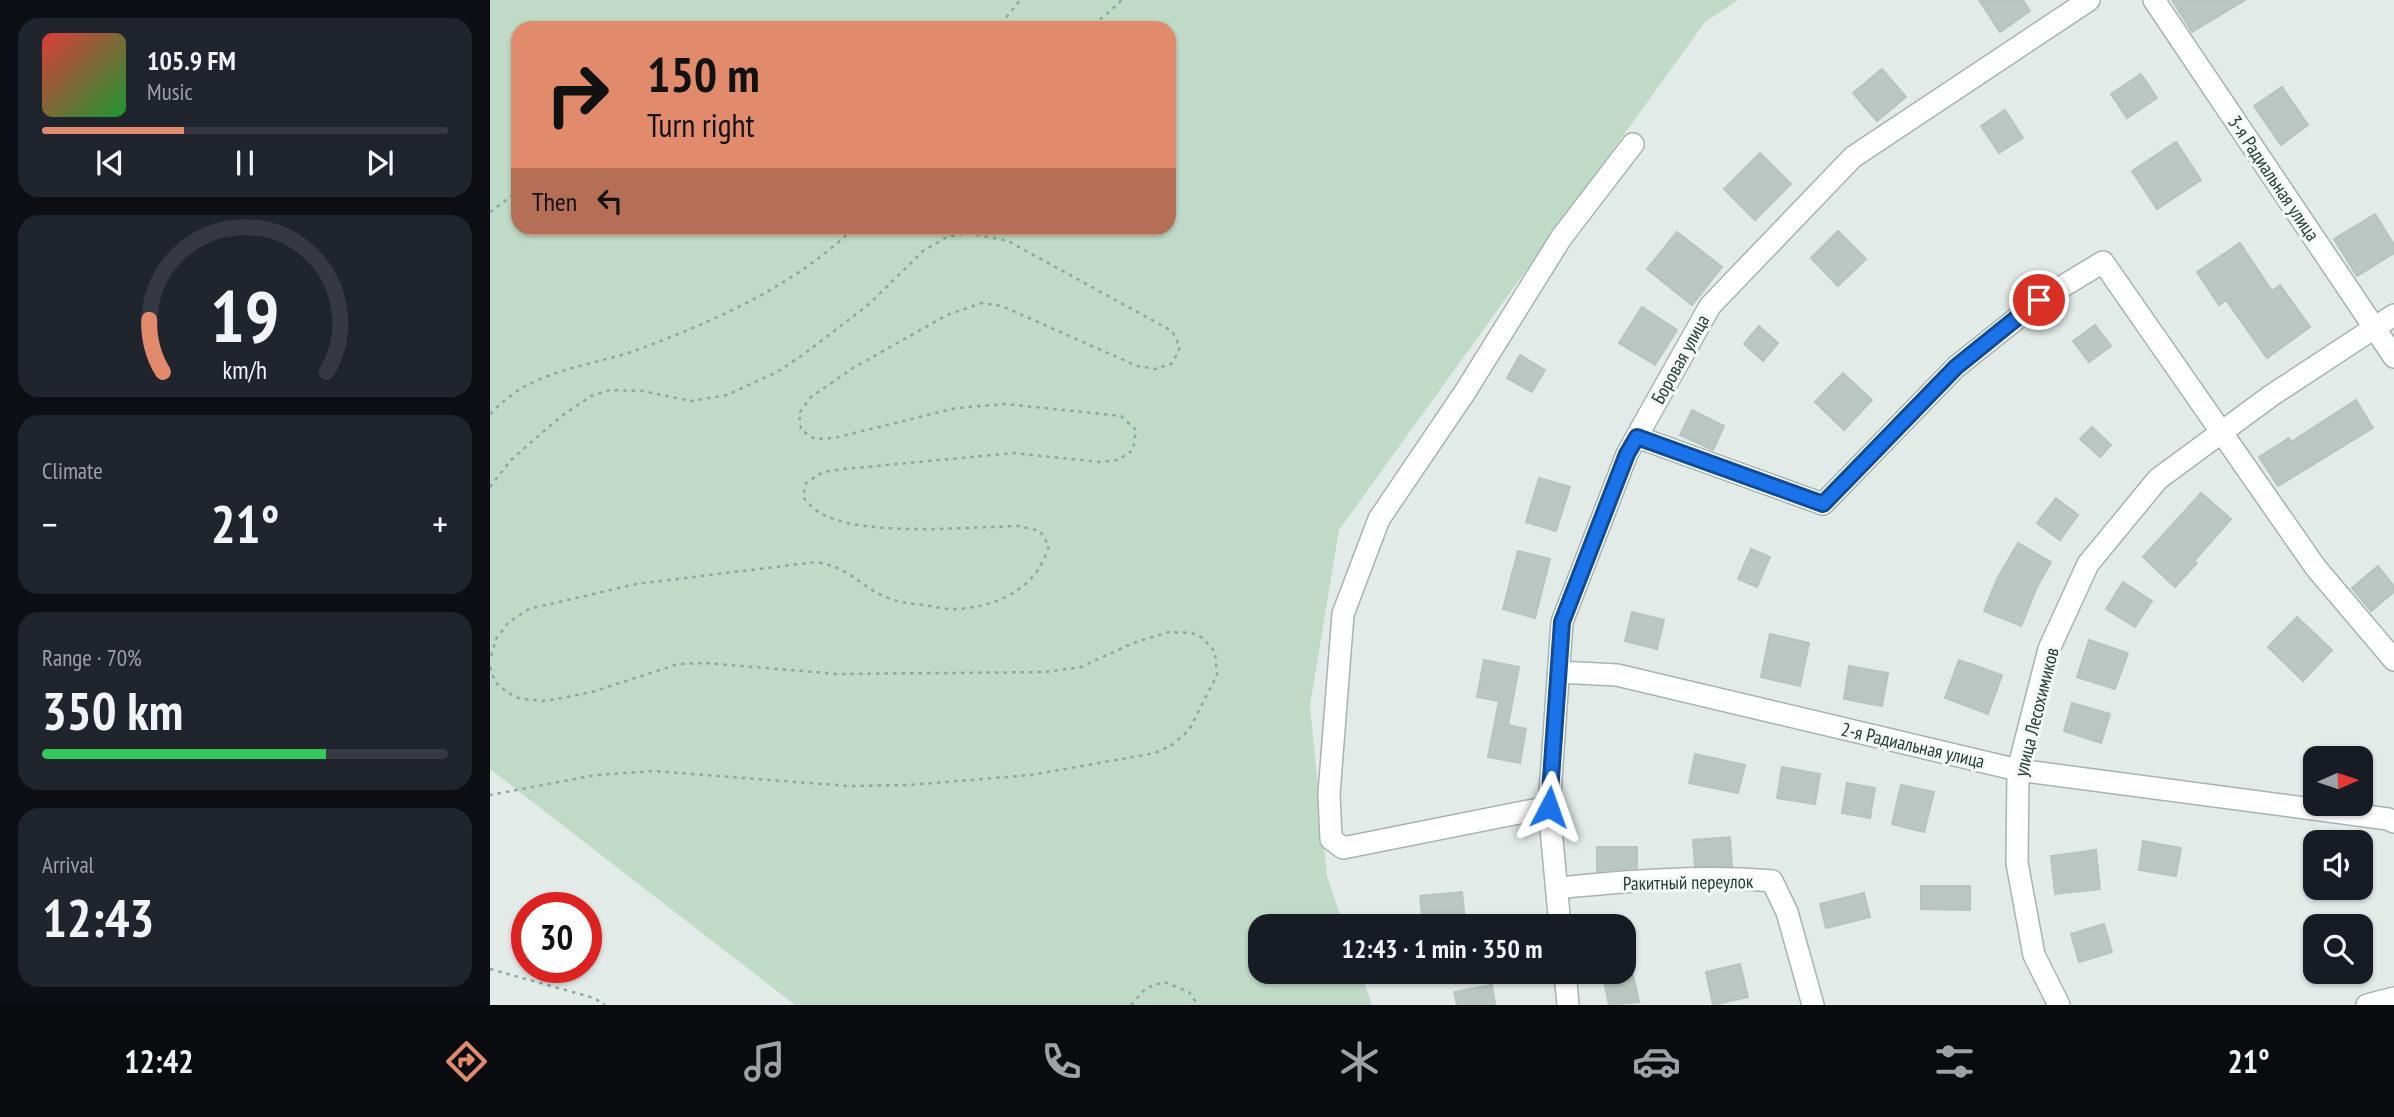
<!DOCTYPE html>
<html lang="en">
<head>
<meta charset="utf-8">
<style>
	body { margin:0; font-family:"PT Sans Narrow",sans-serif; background:#20242c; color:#f1f3f6; height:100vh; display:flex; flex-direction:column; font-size:26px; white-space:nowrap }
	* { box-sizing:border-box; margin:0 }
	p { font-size:23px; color:#9ea1a6 }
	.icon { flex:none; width:38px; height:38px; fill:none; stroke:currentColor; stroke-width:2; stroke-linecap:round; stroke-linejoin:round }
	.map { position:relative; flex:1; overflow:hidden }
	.side { display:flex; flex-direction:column; gap:18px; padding:18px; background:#0d0f14; width:490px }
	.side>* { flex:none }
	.hud { position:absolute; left:21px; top:21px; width:665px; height:214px; border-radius:21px; box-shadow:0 2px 5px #0004; background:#e18b6c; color:#111; overflow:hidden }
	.needle { width:46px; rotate:87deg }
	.tools { position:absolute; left:1813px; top:746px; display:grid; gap:14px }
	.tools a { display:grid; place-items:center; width:70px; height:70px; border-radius:14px; background:#171b24; box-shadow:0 2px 5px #0004; font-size:35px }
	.speed { position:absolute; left:21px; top:892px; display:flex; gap:14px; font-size:35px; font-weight:700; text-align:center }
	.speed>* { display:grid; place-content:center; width:91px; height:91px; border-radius:50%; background:#171b24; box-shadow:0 2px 5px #0004; line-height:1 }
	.speed .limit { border:10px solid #d22; background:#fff; color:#111 }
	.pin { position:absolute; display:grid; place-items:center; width:60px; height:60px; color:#fff; margin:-30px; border:4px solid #fff; border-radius:50%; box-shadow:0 2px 7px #0007 }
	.me { position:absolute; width:77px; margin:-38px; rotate:4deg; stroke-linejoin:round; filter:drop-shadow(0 0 5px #0008) }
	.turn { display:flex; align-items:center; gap:24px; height:147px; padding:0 21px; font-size:32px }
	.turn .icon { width:91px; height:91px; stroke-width:2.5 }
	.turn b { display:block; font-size:49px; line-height:60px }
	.then { display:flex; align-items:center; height:66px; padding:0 21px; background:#0003; gap:14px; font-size:26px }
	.big { font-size:52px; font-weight:800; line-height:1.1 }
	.side .widget { flex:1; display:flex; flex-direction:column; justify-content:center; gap:10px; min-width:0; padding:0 24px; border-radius:21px; background:#20242c }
	.side .dial { align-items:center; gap:0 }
	.dial svg { height:182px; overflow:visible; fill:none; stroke:#363941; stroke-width:7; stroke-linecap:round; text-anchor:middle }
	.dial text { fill:#f1f3f6; stroke:none }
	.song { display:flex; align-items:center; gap:21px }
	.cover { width:84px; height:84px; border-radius:10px; background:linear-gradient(135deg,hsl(0 70% 55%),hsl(130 70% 35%)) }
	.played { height:7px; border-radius:4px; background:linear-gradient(90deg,#e18b6c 35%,#363941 35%) }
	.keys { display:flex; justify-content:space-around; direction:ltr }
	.heat { display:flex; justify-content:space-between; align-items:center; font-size:38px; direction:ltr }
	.charge { height:10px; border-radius:5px; background:linear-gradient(90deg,#34c759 70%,#363941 0) }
	.trip { position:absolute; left:758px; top:914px; width:388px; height:70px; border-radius:21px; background:#171b24; box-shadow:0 2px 5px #0004; font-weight:800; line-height:70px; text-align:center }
	.tab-bar { display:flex; height:112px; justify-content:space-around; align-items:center; background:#090b0e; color:#9ea1a6 }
	.tab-bar .icon { width:49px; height:49px }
	.tab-bar .on { color:#e18b6c }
	.tab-bar b { font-size:32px; color:#f1f3f6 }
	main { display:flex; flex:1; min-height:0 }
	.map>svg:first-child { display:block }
	.green { fill:#bfdac7; fill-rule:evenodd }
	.building { fill:#b9c6c1; stroke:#b7c4bf; stroke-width:2 }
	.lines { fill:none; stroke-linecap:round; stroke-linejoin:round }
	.minor-casing { stroke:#a6b3af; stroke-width:24 }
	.path { stroke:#88aba1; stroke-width:2.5; stroke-dasharray:3.5 5; stroke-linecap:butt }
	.minor { stroke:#fff; stroke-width:21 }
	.route-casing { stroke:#114b97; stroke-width:18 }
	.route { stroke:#1a73e8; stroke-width:12 }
	.labels { text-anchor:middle; stroke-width:6; stroke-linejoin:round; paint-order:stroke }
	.street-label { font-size:19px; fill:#253b35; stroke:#f4f8f6 }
</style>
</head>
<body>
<main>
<section class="side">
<div class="widget">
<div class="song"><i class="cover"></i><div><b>105.9 FM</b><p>Music</p></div></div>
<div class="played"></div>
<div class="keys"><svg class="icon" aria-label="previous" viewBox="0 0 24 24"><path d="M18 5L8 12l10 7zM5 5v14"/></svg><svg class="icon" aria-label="pause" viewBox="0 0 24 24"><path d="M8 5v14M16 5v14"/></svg><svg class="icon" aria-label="next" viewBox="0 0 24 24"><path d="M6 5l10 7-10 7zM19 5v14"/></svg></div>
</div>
<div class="widget dial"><svg viewBox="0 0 100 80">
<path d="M14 69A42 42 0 1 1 86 69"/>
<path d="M14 69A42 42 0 0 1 8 46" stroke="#e18b6c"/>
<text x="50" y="56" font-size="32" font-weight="700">19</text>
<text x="50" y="72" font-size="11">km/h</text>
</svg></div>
<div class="widget"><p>Climate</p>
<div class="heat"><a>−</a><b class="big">21°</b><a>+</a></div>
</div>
<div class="widget"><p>Range · 70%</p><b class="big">350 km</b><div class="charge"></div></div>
<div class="widget"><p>Arrival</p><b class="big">12:43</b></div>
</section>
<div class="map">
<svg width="1904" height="1005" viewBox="0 0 1904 1005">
	<rect width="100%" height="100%" fill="#e3ebe8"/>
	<path class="green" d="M0,0H1248L1215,22L849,530L820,706L837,876L854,926H770V971H870L882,1005H305L0,769ZM28,28H679V228H28Z"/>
	<path class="building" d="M1489,0H1533L1540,11L1510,32Z
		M1682,0H1755L1702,32Z
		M1392,69L1416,97L1387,121L1363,93Z
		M1651,74L1667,98L1637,118L1621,94Z
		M1792,87L1818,125L1791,145L1764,106Z
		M1515,110L1533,138L1509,153L1491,126Z
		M1686,142L1711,180L1667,209L1642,171Z
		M1270,153L1301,184L1265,220L1234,189Z
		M1885,214L1904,245V253L1867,276L1844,239Z
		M1348,231L1376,259L1348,286L1321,258Z
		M1187,232L1232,267L1202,305L1157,269Z
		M1750,243L1782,291L1790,285L1820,327L1777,358L1736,300L1729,305L1707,272Z
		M1152,307L1187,330L1165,365L1129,343Z
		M1605,325L1621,346L1599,362L1583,341Z
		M1269,326L1288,343L1273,361L1254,344Z
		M1030,355L1055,370L1042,392L1017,378Z
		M1353,373L1382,400L1354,430L1325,402Z
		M1866,400L1883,428L1788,486L1769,457L1799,438L1801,442Z
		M1202,410L1234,426L1223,450L1190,435Z
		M1602,427L1621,445L1610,457L1590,439Z
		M1049,478L1080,487L1066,531L1036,522Z
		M1711,493L1741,519L1704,561L1707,563L1685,587L1653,557Z
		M1566,498L1588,515L1570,540L1547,523Z
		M1528,543L1561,562L1547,587L1531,626L1494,611L1507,579Z
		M1261,549L1280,557L1267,587L1248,579Z
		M1028,551L1060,559L1045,618L1013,609Z
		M1888,566L1904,586V592L1881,611L1862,588Z
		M1633,582L1662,601L1645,627L1616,609Z
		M1142,612L1174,620L1167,649L1135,641Z
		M1807,617L1842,650L1813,681L1778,647Z
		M1280,634L1319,643L1310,686L1271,677Z
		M1599,640L1638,653L1625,689L1587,677Z
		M994,660L1029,667L1018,725L1036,729L1030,763L998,757L1009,701L987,697Z
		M1469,660L1512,675L1498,714L1455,698Z
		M1359,666L1398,673L1392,706L1354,699Z
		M1582,703L1620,714L1611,743L1574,731Z
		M1205,754L1255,765L1248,793L1199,783Z
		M1292,767L1330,774L1325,804L1287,798Z
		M1357,783L1385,788L1380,818L1352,813Z
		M1411,785L1444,792L1434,832L1402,824Z
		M1240,837L1242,866H1205L1203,840Z
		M1653,841L1691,848L1686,876L1649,870Z
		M1107,847H1147V868L1107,871Z
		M1606,850L1610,889L1565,894L1561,856Z
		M1431,886H1480V910L1431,909Z
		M972,892L975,920L933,925L930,896Z
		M1374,893L1380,917L1336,928L1330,904Z
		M1614,924L1622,952L1589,962L1581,934Z
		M1250,964L1258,997L1223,1005L1216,972Z
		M1142,970L1149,1002L1119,1005L1113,976Z
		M1002,985L1005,1005H967L964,992Z"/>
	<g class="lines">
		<g class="minor-casing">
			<path id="minor" d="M1664,0L1904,357
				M1147,437L1333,504L1466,367L1550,300L1613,262L1826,568L1904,660
				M1069,672L1127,675L1528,770L1898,819L1904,822
				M1059,807L853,848L841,839L839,794L853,614L889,519L975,392L1071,238L1143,144
				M1067,888C1136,881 1212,875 1282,881L1297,912L1323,1005
				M1070,926L1059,807L1072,622L1137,454L1220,306L1363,157L1599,0
				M1075,971L1078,1005
				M1569,1005L1544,955L1527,863L1528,770L1559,649L1598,564L1668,479L1782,395L1904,315
				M1877,1005L1904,998"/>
		</g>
		<path class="path" d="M511,24L530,0
			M487,28C497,24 508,21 518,28
			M595,28L612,18L632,0
			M0,212L28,191
			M0,414C14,400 30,387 48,380C77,367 110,362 141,352C221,323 303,287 364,228
			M0,487L21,460L70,417L101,396L120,390L152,391L201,401L237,395L287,372L314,354L378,305L433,251L457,237L479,233L518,241L682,331L690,347L683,363L666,369L647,366L512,306L492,303L457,315L363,368L321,397L309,413L311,430L325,439L344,438L466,408L516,404L631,416L646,430L643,450L628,460L609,462L524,453L354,469L333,472L316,483L313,497C321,507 328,513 339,517C382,536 479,527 529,526L550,531L559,546C547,588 509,606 468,609C457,610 446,607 435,605C421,604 407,602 393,596C367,583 358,567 326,562L146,584L39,609L18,623L6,639L0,660
			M0,667L5,682L18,693L31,699L56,701L102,692L188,664L215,663L348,674L556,672L591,667L643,643L679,632L702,633L713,638L725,652L727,675L699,730L682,745L665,753L541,775L419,785L358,786L163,771L106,775L0,795
			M0,969L104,998L115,1005
			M641,1005L656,988L674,982L699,992L708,1005"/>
		<use href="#minor" class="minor"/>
	</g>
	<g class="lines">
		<g class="route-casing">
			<path id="route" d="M1059,807L1072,622L1137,454L1147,437L1333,504L1466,367L1549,300"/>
		</g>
		<use href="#route" class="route"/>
	</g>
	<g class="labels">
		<g class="street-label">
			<text transform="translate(1784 178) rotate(56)" y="7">3-я Радиальная улица</text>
			<text transform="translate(1190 359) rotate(-61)" y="7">Боровая улица</text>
			<text transform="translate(1546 712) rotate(-76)" y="7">улица Лесохимиков</text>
			<text transform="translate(1423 745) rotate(13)" y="7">2-я Радиальная улица</text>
			<text transform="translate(1198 882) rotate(-1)" y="7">Ракитный переулок</text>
		</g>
	</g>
</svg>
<div class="tools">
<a><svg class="needle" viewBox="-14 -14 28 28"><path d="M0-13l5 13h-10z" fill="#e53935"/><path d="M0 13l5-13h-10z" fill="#9ea1a6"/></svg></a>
<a><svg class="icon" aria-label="sound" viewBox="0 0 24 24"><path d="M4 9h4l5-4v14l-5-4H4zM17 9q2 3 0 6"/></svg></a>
<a><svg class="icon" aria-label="search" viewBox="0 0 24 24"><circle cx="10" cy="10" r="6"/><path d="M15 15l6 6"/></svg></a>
</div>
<div class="speed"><div class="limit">30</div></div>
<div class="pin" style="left:1549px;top:300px;background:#d93025"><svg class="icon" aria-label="arrive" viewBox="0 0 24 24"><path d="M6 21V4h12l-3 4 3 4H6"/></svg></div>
<svg class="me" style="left:1059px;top:807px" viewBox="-20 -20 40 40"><path d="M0-17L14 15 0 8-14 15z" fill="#1a73e8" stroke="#fff" stroke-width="4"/></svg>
<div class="trip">12:43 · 1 min · 350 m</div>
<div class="hud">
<div class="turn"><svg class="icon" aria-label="right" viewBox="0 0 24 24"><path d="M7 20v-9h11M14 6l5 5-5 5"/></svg><div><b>150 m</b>Turn right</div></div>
<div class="then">Then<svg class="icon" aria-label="left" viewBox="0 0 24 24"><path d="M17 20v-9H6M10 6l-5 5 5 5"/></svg></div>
</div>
</div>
</main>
<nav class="tab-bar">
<b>12:42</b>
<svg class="icon on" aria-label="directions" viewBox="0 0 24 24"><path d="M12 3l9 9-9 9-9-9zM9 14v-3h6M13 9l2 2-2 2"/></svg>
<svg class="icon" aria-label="music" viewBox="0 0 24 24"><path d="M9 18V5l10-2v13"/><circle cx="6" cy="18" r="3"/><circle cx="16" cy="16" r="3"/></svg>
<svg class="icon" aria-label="phone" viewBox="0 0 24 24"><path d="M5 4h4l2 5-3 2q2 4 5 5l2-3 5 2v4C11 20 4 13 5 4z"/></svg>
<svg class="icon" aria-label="climate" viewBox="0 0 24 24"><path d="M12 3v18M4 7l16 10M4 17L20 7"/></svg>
<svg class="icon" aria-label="car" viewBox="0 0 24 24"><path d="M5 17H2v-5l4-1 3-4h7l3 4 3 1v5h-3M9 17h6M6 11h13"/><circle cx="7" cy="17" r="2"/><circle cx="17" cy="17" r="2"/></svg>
<svg class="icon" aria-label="filters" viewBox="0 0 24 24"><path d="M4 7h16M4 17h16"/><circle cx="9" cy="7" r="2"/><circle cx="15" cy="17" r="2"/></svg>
<b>21°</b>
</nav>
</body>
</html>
